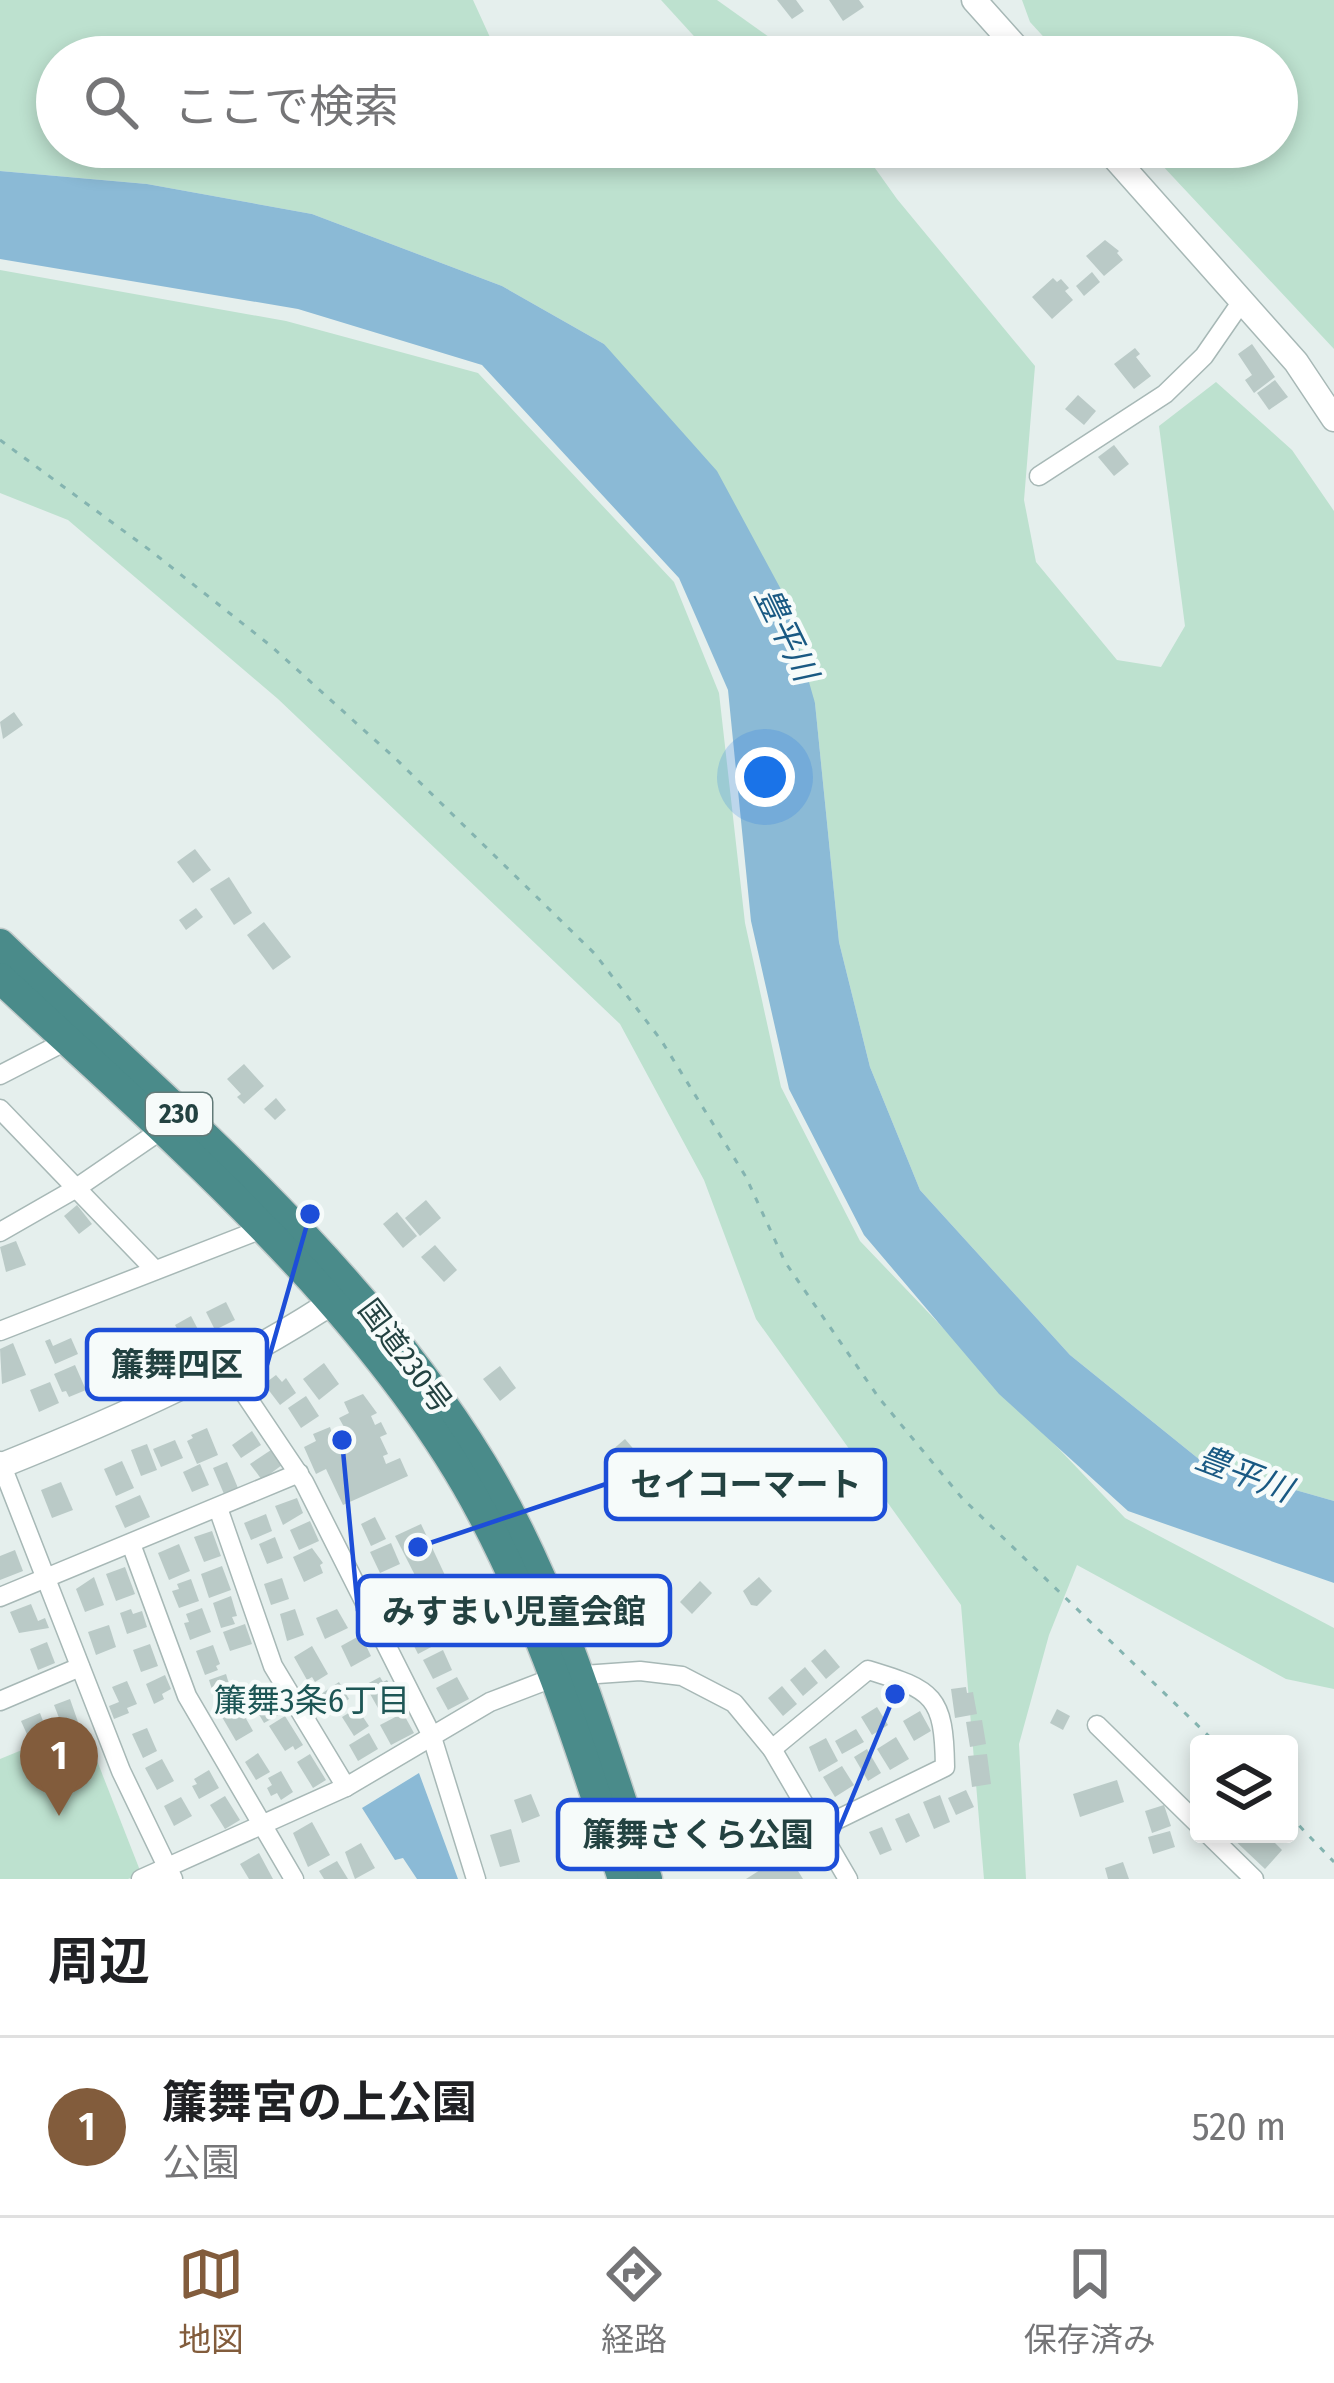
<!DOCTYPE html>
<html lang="ja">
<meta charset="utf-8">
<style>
:root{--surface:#fff;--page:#f2f2f2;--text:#202124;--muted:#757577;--line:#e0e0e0;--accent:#825c3c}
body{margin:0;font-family:"Fira Sans Condensed","Noto Sans JP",sans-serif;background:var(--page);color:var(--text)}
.controls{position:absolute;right:36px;bottom:36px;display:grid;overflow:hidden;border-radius:12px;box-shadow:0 6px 18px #0003}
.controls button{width:108px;height:108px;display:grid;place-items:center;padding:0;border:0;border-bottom:3px solid var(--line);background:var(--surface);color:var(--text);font:60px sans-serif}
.you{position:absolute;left:765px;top:777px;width:42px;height:42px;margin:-30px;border:9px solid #fff;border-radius:50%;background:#1a73e8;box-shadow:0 0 0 18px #1a73e833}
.badge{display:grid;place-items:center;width:78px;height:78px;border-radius:50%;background:var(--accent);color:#fff;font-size:39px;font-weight:700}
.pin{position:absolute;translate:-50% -99px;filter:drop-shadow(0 3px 6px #0008)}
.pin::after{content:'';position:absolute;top:63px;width:42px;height:36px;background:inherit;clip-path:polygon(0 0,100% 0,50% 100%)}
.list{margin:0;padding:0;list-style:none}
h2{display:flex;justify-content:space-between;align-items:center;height:156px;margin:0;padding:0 48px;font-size:51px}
h2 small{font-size:39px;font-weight:400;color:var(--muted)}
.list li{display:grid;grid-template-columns:78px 1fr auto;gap:36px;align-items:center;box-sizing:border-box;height:180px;padding:0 48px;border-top:3px solid var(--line)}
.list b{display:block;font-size:45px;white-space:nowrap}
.list p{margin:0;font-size:39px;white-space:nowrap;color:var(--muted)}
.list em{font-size:39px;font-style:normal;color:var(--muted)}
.icon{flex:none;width:66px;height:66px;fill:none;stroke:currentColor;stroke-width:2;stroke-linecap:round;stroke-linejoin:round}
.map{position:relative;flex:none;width:1334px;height:1879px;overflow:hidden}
.search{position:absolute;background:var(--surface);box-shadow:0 6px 18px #0003;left:36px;right:36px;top:36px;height:132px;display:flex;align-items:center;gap:30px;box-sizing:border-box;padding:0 42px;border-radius:66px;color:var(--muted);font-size:45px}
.sheet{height:336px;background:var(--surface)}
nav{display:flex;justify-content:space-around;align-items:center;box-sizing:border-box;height:168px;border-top:3px solid var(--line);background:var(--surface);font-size:33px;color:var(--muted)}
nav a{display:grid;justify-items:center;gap:6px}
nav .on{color:var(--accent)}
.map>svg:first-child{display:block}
.green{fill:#bde1cf}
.water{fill:#8bbad6}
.building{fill:#bacac7}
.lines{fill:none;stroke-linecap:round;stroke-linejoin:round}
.minor-casing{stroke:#a7b8b6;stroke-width:21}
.tertiary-casing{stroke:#a7b8b6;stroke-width:27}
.trunk-casing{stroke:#c1caca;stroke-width:33}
.path{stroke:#84b4b0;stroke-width:3;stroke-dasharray:6 9;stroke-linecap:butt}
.minor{stroke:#fff;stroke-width:18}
.tertiary{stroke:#fff;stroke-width:24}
.trunk{stroke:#4a8b8a;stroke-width:30}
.labels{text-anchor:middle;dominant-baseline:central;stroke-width:9;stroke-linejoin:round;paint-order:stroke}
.shield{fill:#f6fbfa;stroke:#627a78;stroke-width:3}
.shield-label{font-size:27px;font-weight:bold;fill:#234241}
.street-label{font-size:30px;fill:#234241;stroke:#f6fbfa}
.water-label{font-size:33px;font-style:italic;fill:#195983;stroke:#f6fbfa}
.neighbourhood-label{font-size:33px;fill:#1d5655;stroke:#f6fbfa}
.leader{fill:none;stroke:#1d4ed8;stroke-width:4.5}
.callout-dot{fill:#1d4ed8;stroke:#f6fbfa;stroke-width:4.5}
.callout{fill:#f6fbfa;stroke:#1d4ed8;stroke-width:4.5}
.callout-label{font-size:33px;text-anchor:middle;font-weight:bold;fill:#234241}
</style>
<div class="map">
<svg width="1334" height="1879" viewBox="0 0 1334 1879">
<rect width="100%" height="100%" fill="#e5efed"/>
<g class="green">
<path d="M0,0H473L499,57H57V147H698L732,158L742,147H860L897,199L1035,366L1024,500L1036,562L1117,660L1161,667L1185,626L1159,426L1216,382L1292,450L1334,511V1501L1205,1464L1070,1355L920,1190L870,1067L839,942L815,703L604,344L502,286L312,214L147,184L0,171Z"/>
<path d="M661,0H717L797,57H713Z"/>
<path d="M1022,0H1334V349L1145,147H1277V57H1062L1030,22Z"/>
<path d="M0,270L286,321L478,373L674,582L719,693L745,923L781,1087L860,1241L1125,1518L1334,1628V1689L1286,1679L1077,1565L1049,1635L1019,1744L1026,1879H984L961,1605L756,1319L704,1180L620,1024L278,699L68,520L0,493Z"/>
<path d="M83,1725L141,1873L128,1879H0V1759Z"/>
</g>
<g class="water">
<path d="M0,171L147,184L312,214L502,286L604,344L717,471L784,595L815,703L839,942L870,1067L920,1190L1070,1355L1205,1464L1334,1501V1583L1128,1511L999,1394L864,1235L789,1089L751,921L728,690L679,578L482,365L298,309L0,259Z"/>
<path d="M419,1773L458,1879H417L403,1858L395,1860L362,1808Z"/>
</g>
<g class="building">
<path d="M777,0H796L804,11L792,19Z"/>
<path d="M829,0H859L864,7L843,21Z"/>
<path d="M1105,240L1119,251L1117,253L1123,260L1104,276L1086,256Z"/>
<path d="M1092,272L1100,282L1084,296L1076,286Z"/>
<path d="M1053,278L1057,282L1061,279L1069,288L1065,291L1073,300L1052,319L1032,297Z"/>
<path d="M1252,344L1275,377L1254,393L1245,380L1252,375L1238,354Z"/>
<path d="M1135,348L1140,354L1136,357L1151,376L1134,389L1114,364Z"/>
<path d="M1275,380L1288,397L1269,410L1257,393Z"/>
<path d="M1078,395L1096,411L1084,425L1065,409Z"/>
<path d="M1114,445L1129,464L1114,476L1098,457Z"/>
<path d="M14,712L23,725L3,739L0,722Z"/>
<path d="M195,849L211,870L193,883L177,862Z"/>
<path d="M229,877L252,913L234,925L210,889Z"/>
<path d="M196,908L203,917L186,930L179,920Z"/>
<path d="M264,922L291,957L273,970L247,935Z"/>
<path d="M244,1064L264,1086L244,1104L237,1097L241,1094L227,1079Z"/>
<path d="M276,1098L286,1110L275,1120L264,1109Z"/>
<path d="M426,1200L441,1218L420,1236L405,1218Z"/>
<path d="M77,1205L92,1224L79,1234L64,1216Z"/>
<path d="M397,1212L417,1236L403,1248L383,1224Z"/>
<path d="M16,1241L26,1265L6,1272L0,1247Z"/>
<path d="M435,1245L457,1270L444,1282L421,1257Z"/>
<path d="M226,1302L235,1320L215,1330L206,1312Z"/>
<path d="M191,1316L203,1339L187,1347L175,1325Z"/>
<path d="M71,1338L78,1354L55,1364L45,1341L50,1339L53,1346Z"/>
<path d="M13,1343L26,1375L2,1384L0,1349Z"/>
<path d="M324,1363L339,1384L319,1400L303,1379Z"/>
<path d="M75,1365L86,1390L69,1397L66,1391L62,1392L54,1374Z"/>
<path d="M500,1366L516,1388L500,1401L483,1379Z"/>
<path d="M276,1375L282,1382L286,1378L296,1393L280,1405L264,1384Z"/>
<path d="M50,1382L59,1403L39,1412L30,1390Z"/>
<path d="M363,1394L377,1413L371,1416L375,1425L381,1422L387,1434L380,1437L388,1454L383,1456L386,1464L400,1458L408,1476L343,1505L326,1469L316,1474L304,1447L316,1441L313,1434L330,1427L332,1433L344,1427L339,1418L349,1413L344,1402Z"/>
<path d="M306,1396L319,1416L301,1428L288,1408Z"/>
<path d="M207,1428L218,1455L197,1464L187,1441L193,1438L191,1435Z"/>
<path d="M252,1431L261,1445L241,1458L232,1445Z"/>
<path d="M625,1439L649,1467L635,1479L611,1451Z"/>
<path d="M175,1440L183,1458L161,1467L153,1449Z"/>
<path d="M147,1444L157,1470L141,1476L131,1450Z"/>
<path d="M271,1450L282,1465L262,1480L250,1464Z"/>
<path d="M122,1461L134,1488L116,1496L104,1469Z"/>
<path d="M227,1462L238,1488L224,1494L213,1468Z"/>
<path d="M200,1464L209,1485L192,1492L183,1472Z"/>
<path d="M61,1482L73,1510L52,1518L41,1490Z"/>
<path d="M140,1495L150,1517L125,1528L115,1506Z"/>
<path d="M297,1498L303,1513L283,1525L275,1506Z"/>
<path d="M266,1514L272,1531L251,1540L244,1523Z"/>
<path d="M375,1517L386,1539L371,1546L361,1524Z"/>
<path d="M310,1521L319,1541L299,1550L290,1530Z"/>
<path d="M421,1524L450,1586L426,1597L395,1536Z"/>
<path d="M212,1531L221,1556L204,1562L194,1537Z"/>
<path d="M275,1537L283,1558L267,1564L259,1544Z"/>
<path d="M391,1543L400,1564L380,1573L370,1552Z"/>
<path d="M179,1544L190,1571L169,1580L158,1553Z"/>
<path d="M312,1548L323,1563L320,1565L323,1573L304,1582L293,1557Z"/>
<path d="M15,1550L23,1571L0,1580V1556Z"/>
<path d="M222,1566L231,1590L209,1598L201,1574Z"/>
<path d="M125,1567L135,1594L116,1601L106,1574Z"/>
<path d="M403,1575L409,1589L406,1591L408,1596L397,1601L388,1582Z"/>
<path d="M94,1577L104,1605L85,1612L76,1589Z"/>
<path d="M759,1577L772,1591L757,1606L751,1605L743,1591Z"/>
<path d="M282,1578L289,1599L271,1605L264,1584Z"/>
<path d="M191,1579L199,1601L179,1608L172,1591L179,1589L177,1584Z"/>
<path d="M700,1581L712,1593L692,1614L680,1602Z"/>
<path d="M231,1596L237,1616L232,1617L235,1624L221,1628L213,1603Z"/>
<path d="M31,1604L38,1621L45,1618L49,1628L19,1633L10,1612Z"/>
<path d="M202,1608L211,1632L190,1640L184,1623L189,1622L186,1614Z"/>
<path d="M131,1609L133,1614L142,1611L147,1627L127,1634L120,1613Z"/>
<path d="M295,1609L304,1635L287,1641L280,1614Z"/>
<path d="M337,1609L348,1628L325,1639L316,1618Z"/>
<path d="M426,1623L437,1644L418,1654L407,1632Z"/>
<path d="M245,1624L252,1644L230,1651L223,1632Z"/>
<path d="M109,1625L116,1647L96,1655L88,1632Z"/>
<path d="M361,1635L371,1656L351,1667L341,1646Z"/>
<path d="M47,1642L55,1663L38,1670L30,1649Z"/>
<path d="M150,1644L158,1666L141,1672L133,1650Z"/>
<path d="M213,1645L220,1664L216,1666L218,1670L205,1675L196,1651Z"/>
<path d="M312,1646L328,1674L315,1682L312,1677L307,1680L294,1657Z"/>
<path d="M825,1649L840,1667L826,1679L811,1661Z"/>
<path d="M443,1650L452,1670L433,1679L423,1660Z"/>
<path d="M805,1667L818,1683L803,1696L790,1680Z"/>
<path d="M226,1674L233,1697L216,1702L209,1680Z"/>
<path d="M165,1675L171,1689L162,1694L164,1699L154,1704L146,1684Z"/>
<path d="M380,1677L383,1682L387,1680L394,1692L390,1695L393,1700L378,1708L365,1685Z"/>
<path d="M457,1677L469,1699L448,1710L436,1688Z"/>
<path d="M127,1681L137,1704L127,1708L129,1713L114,1719L109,1706L119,1702L112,1687Z"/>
<path d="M339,1682L349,1699L331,1710L321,1694Z"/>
<path d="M782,1686L797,1704L783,1716L768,1698Z"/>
<path d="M966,1687L967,1693L973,1692L977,1714L955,1718L951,1689Z"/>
<path d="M274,1694L284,1712L264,1723L254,1706Z"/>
<path d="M70,1699L78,1722L63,1728L54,1705Z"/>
<path d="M239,1706L253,1731L236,1741L222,1717Z"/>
<path d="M877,1707L888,1725L872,1735L861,1717Z"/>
<path d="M357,1708L369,1726L354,1736L342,1717Z"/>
<path d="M1057,1709L1070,1716L1063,1730L1050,1723Z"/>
<path d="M920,1711L931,1731L914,1741L903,1721Z"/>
<path d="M40,1713L48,1734L30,1741L21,1721Z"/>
<path d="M403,1713L414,1733L391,1745L380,1725Z"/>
<path d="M285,1716L303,1745L295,1750L293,1746L285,1751L269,1726Z"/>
<path d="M982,1720L986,1744L970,1747L966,1722Z"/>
<path d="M147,1728L157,1751L143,1758L132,1734Z"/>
<path d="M856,1729L864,1742L842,1754L835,1741Z"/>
<path d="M369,1733L378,1749L358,1761L349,1745Z"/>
<path d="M896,1737L909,1759L890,1770L877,1749Z"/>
<path d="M826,1738L838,1761L819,1772L809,1747Z"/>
<path d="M867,1749L881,1773L868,1781L854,1757Z"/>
<path d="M258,1753L270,1772L256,1780L245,1762Z"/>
<path d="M310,1754L326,1780L313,1788L297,1762Z"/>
<path d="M987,1754L991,1784L972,1787L968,1756Z"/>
<path d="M162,1759L174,1781L157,1790L145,1768Z"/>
<path d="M842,1766L854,1785L835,1797L823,1777Z"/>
<path d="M209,1770L219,1788L199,1799L192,1786L197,1784L194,1779Z"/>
<path d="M281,1771L293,1792L281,1800L277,1793L271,1796L267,1788L272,1785L268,1778Z"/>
<path d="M1117,1780L1124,1802L1080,1817L1073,1794Z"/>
<path d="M966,1790L974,1807L956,1815L948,1798Z"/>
<path d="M531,1794L540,1816L522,1823L514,1800Z"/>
<path d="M940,1795L950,1822L934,1829L923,1802Z"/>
<path d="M225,1796L240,1820L225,1829L210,1805Z"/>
<path d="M181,1797L192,1816L174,1826L164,1806Z"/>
<path d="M1164,1805L1171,1826L1152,1833L1145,1811Z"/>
<path d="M909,1813L920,1836L906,1843L895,1819Z"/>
<path d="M312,1822L330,1855L308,1867L293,1833Z"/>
<path d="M882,1827L892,1850L880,1855L869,1832Z"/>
<path d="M511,1829L520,1862L500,1867L490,1835Z"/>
<path d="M1170,1831L1175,1847L1153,1854L1148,1837Z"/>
<path d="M1228,1834H1266L1282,1850L1265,1869Z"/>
<path d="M361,1843L375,1868L355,1879L345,1852Z"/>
<path d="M259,1853L273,1879H249L240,1864Z"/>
<path d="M787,1853L803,1879H746Z"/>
<path d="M337,1861L348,1879H324L319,1871Z"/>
<path d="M1123,1862L1129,1879H1108L1105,1868Z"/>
</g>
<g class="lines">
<g class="minor-casing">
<g id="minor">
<path d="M1039,476L1165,394L1204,356L1242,301"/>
<path d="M0,1075L74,1037"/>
<path d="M0,1109L155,1270"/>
<path d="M0,1232L75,1189L167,1126"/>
<path d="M0,1331L272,1225"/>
<path d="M226,1366L304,1482L431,1734L476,1879"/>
<path d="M0,1461L121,1771L173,1879"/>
<path d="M218,1508L273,1666L346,1787"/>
<path d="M131,1544L187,1696L294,1879"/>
<path d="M0,1597L299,1473"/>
<path d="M0,1701L80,1667"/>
<path d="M1097,1725L1199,1825"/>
<path d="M772,1749L868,1670C934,1690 944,1696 945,1767L818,1829"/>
<path d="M1208,1834L1254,1879"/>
<path d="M141,1879L346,1787L490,1702L555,1677L640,1671L682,1676L734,1703L772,1749L848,1879"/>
</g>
</g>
<g class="tertiary-casing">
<g id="tertiary">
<path d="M974,0L1025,57"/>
<path d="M1105,147L1296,362L1334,419"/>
<path d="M0,1466C120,1418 238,1366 346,1293"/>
</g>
</g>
<g class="trunk-casing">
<g id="trunk">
<path d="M0,944C170,1107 358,1261 482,1464C559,1591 600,1739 647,1879"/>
<path d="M0,978C167,1134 377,1312 483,1515C544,1630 583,1756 623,1879"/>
</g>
</g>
<g class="path">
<path d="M0,440L151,551L271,646L397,760L595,954L661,1040L746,1177L785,1262L879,1398L962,1498L1217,1744"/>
<path d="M1289,1815L1334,1862"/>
</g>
<use href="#minor" class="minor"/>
<use href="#tertiary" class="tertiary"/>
<use href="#trunk" class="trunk"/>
</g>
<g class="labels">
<rect class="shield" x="146" y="1093" width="66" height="42" rx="9"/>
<g class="shield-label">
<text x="179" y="1114">230</text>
</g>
<g class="street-label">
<text transform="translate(405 1356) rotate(53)">国道230号</text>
</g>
<g class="water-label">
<text transform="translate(786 634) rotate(64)">豊平川</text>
<text transform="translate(1244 1474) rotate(21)">豊平川</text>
</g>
<g class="neighbourhood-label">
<text x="312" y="1701">簾舞3条6丁目</text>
</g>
</g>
<path class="leader" d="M310 1214L267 1365M418 1547L606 1484M342 1440L358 1611M895 1694L837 1834"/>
<g class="callout-dot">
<circle cx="310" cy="1214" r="12"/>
<circle cx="418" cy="1547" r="12"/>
<circle cx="342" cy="1440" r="12"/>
<circle cx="895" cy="1694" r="12"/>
</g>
<g class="callout">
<rect x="87" y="1330" width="180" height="69" rx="12"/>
<rect x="606" y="1450" width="279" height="69" rx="12"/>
<rect x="358" y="1576" width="312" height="69" rx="12"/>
<rect x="558" y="1800" width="279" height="69" rx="12"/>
</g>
<g class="callout-label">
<text x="177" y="1376">簾舞四区</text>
<text x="746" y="1496">セイコーマート</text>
<text x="514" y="1623">みすまい児童会館</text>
<text x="698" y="1846">簾舞さくら公園</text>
</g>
</svg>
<div class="controls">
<button><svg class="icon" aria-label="layers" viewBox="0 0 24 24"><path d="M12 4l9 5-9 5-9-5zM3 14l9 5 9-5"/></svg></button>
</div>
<div class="you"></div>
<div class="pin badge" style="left:59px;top:1816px">1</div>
<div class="search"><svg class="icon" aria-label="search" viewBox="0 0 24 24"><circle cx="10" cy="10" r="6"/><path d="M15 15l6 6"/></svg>ここで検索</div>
</div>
<section class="sheet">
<h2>周辺<small></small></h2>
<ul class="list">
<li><span class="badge">1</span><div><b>簾舞宮の上公園</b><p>公園</p></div><em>520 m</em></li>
</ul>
</section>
<nav>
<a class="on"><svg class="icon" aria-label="map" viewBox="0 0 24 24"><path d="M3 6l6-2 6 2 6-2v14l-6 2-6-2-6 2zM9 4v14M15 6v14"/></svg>地図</a>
<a><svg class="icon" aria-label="directions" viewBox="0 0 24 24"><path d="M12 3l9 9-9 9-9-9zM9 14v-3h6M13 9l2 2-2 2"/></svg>経路</a>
<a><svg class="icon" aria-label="saved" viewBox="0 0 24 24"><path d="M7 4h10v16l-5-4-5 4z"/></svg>保存済み</a>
</nav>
